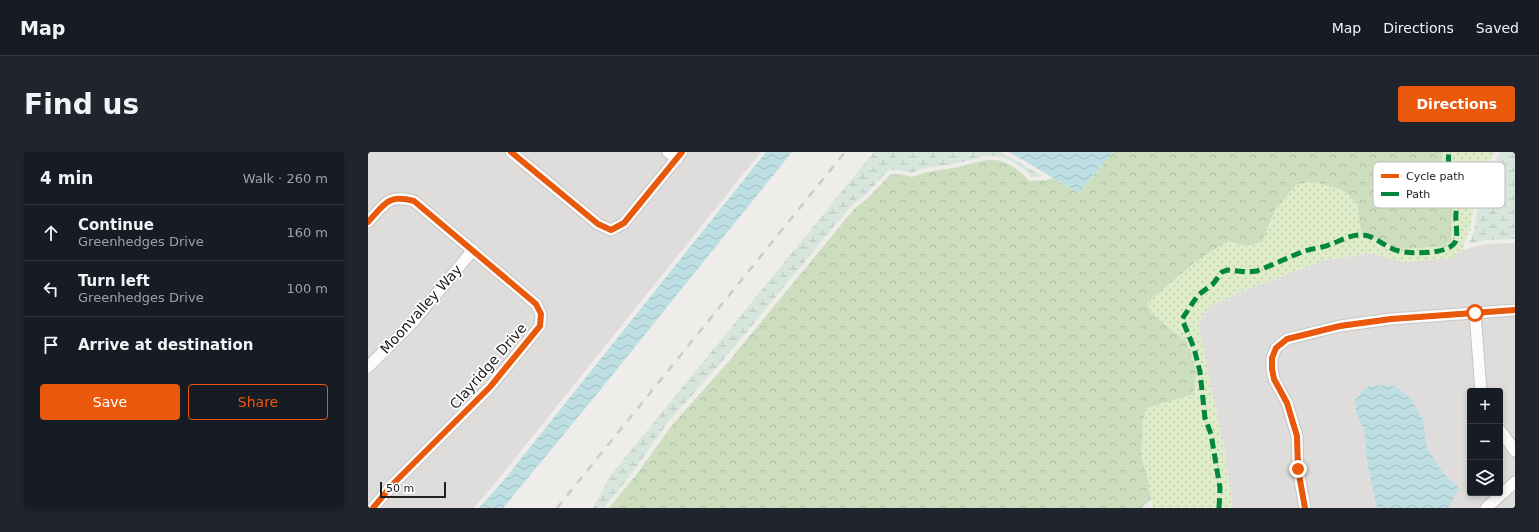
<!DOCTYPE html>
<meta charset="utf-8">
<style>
:root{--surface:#171b24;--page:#20242c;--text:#f1f3f6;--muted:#9ea1a6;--line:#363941;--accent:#ea580c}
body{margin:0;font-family:"DejaVu Sans",sans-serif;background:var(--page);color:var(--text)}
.controls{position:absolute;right:12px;bottom:12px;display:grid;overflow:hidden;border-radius:4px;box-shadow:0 2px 6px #0003}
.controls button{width:36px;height:36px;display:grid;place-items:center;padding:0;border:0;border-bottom:1px solid var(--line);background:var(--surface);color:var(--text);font:20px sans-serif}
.scale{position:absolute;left:12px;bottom:10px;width:66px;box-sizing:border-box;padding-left:4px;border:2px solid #212121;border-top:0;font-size:11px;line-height:14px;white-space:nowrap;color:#212121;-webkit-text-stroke:3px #fff;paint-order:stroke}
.stop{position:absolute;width:12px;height:12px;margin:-9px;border:3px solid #ea580c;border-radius:50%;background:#fff}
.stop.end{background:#ea580c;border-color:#fff;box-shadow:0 1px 4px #0008}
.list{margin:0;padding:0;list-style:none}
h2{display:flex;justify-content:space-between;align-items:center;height:52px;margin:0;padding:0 16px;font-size:17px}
h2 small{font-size:13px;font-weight:400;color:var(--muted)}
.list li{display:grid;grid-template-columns:26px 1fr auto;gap:12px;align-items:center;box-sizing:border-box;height:56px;padding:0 16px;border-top:1px solid var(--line)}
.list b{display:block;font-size:15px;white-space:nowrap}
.list p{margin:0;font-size:13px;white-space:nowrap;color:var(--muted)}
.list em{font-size:13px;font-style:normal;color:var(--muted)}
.actions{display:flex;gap:8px;padding:12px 16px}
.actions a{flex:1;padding:9px 0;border:1px solid var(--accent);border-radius:4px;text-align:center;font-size:14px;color:var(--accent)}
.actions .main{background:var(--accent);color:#fff}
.icon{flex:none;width:22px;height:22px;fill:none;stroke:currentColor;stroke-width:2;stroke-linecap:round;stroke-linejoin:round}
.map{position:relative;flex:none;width:1147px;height:356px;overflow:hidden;border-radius:4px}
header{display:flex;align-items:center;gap:24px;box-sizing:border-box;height:56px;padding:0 20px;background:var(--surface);border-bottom:1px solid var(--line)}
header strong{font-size:19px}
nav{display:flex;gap:22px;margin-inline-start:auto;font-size:14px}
.intro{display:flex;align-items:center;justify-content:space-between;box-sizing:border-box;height:96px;padding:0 24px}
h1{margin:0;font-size:28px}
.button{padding:10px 18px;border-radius:4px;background:var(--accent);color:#fff;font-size:14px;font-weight:700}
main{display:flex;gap:24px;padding:0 24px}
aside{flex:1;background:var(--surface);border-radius:4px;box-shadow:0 2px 6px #0003}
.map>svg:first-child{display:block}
.residential{fill:#dedddb;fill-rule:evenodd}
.grass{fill:url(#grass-dots)}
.forest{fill:url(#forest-crowns)}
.wetland{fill:url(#wetland-marsh)}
.water{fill:url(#water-waves)}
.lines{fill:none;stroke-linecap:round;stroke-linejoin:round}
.minor-casing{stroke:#c6c5c4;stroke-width:13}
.minor{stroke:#fdfcfc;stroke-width:11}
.rail{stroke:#cbcbcb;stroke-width:2.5;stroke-dasharray:8 8;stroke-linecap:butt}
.quiet{stroke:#00873e;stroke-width:5;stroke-dasharray:10 5;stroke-linecap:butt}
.cycleway-casing{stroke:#fff;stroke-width:8}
.cycleway{stroke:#e8590c;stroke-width:6}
.route{stroke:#ea580c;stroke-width:5}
.labels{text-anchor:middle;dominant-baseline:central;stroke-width:3.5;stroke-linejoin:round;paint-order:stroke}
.street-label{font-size:14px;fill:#212121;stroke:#fff}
.key{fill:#fff;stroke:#bcbcbc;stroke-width:1}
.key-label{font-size:11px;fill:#212121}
</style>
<header>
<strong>Map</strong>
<nav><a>Map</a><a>Directions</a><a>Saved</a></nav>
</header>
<div class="intro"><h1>Find us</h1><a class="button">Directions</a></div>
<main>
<aside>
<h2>4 min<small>Walk · 260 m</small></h2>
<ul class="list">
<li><svg class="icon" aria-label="ahead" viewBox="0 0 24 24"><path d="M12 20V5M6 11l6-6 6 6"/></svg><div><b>Continue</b><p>Greenhedges Drive</p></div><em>160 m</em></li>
<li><svg class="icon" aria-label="left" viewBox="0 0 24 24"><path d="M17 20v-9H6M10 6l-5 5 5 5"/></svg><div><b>Turn left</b><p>Greenhedges Drive</p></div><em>100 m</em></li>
<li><svg class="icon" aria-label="arrive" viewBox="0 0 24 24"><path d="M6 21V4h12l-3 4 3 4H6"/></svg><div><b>Arrive at destination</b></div></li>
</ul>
<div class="actions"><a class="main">Save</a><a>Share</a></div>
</aside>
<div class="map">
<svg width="1147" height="356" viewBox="0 0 1147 356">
<defs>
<pattern id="grass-dots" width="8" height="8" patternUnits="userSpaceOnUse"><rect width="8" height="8" fill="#dfecc9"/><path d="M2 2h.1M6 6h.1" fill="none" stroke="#bfcaac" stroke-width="1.8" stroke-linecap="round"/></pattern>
<pattern id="forest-crowns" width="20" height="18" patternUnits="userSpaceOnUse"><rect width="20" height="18" fill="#cddebf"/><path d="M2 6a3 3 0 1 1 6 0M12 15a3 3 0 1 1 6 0" fill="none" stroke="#b0bea4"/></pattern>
<pattern id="wetland-marsh" width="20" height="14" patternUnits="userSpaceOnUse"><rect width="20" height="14" fill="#d7e6dc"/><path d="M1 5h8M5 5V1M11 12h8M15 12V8" fill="none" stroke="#b8c5bc"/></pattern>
<pattern id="water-waves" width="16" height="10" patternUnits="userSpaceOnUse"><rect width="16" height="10" fill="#bddee2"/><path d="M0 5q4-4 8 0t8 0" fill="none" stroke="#a2bec2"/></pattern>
</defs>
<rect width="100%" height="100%" fill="#efedea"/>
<g class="residential">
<path d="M0,0H136L227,76L259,75L321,0H393L132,325L106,356H11L178,164L47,45L33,41L17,44L0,63Z"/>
<path d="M150,0H293L302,7L253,67L243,73L232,68Z"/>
<path d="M33,51L44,54L98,99L41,167L0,208V78L22,53Z"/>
<path d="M1147,91V356H865L855,291L830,171L841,155L875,139L957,108L1004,101L1033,110L1084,106L1094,98L1118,92ZM1102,239H1132V341H1102Z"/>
<path d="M106,105L164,154L168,163L167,171L118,231L22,328L0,354V223L49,174Z"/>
</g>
<path class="grass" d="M1075,0H1127L1109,34L1102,77L1094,98L1084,106L1033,110L1004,101L957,108L875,139L841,155L830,171L855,291L865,356H785L780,329L773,304L775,269L778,256L819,190L783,161L779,151L828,109L860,89L878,94L899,79L908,56L928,33L940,30L960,33L978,40L989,52L993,79L1003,82L1085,36L1073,11Z"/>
<path class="forest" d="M745,0H1075L1073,11L1085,36L1083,88L1076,94L1032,97L993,79L989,52L978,40L960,33L940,30L928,33L908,56L894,90L878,94L860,89L828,109L779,151L783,161L819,190L828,219L826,242L778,256L775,269L773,304L780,329L783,348L773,356H241L268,323L305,272L361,209L486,57L498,48L523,22H532L544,25C560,18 578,18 595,14C604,12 616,7 625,8C639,8 653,19 661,29L679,28L685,26L711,41Z"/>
<g class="wetland">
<path d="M506,0H633L674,24L663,25C654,14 640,5 626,4C617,3 604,8 595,10C578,14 559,14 543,21L532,18H521L495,45L482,55L357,206L301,269L265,320L236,356H225L242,324Z"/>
<path d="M1132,0H1147V87L1117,88L1101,92L1106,78L1113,36Z"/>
</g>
<g class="water">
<path d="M398,0H424L229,242L135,356H111L136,328Z"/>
<path d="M641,0H745L711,41Z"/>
<path d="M1024,233L1042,245L1055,268L1059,297L1077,323L1091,336L1080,356H1009L999,309L997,281L988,260L987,248L1000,234Z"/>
</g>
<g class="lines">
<g class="minor-casing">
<g id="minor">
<path d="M143,0L230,72L243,78L256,71L314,0"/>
<path d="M300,0L309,7"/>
<path d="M0,70C17,52 19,42 46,49L168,152L173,162L172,174L122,235L25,332L5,356"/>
<path d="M1107,161L1113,239"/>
<path d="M0,215L45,170L105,98"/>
<path d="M1132,278L1147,299"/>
<path d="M937,356L930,317L929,284L919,251L906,227L904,217V206L908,196L919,187L972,174L1023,167L1147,158"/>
<path d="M1118,356L1147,330"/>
</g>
</g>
<use href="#minor" class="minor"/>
<path class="rail" d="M189,356L477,0"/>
<path class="quiet" d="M851,356L852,336L843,282L837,266L832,220L826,196L814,167L830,143L845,132L854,120L859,118L880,120L889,119C905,113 920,105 937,99C945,96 955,96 963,92C972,89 982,83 992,83C1006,82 1017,96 1031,99C1043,102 1084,103 1088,88C1090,80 1087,69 1088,61C1089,53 1093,41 1092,33C1089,18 1078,22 1081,0"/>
<g class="cycleway-casing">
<g id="cycleway">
<path d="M143,0L230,72L243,78L256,71L314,0"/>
<path d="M0,70C17,52 19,42 46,49L168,152L173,162L172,174L122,235L25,332L5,356"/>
<path d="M937,356L930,317L929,284L919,251L906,227L904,217V206L908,196L919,187L972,174L1023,167L1147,158"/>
</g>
</g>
<use href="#cycleway" class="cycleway"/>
</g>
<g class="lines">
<path class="route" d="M930,317L929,284L919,251L906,227L904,217V206L908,196L919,187L972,174L1023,167L1107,161"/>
</g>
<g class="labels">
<g class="street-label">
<text transform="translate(53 157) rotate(-48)">Moonvalley Way</text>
<text transform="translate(120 214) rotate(-49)">Clayridge Drive</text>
</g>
</g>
<rect x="1005" y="10" width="132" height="46" rx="6" class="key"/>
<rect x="1013" y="22" width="18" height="4" fill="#e8590c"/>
<rect x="1013" y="40" width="18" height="4" fill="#00873e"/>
<g class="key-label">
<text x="1038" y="28">Cycle path</text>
<text x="1038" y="46">Path</text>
</g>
</svg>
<div class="controls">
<button>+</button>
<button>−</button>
<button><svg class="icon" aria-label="layers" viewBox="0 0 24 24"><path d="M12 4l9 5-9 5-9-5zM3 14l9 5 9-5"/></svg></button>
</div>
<div class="scale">50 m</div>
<div class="stop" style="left:1107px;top:161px"></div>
<div class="stop end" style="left:930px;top:317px"></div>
</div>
</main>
